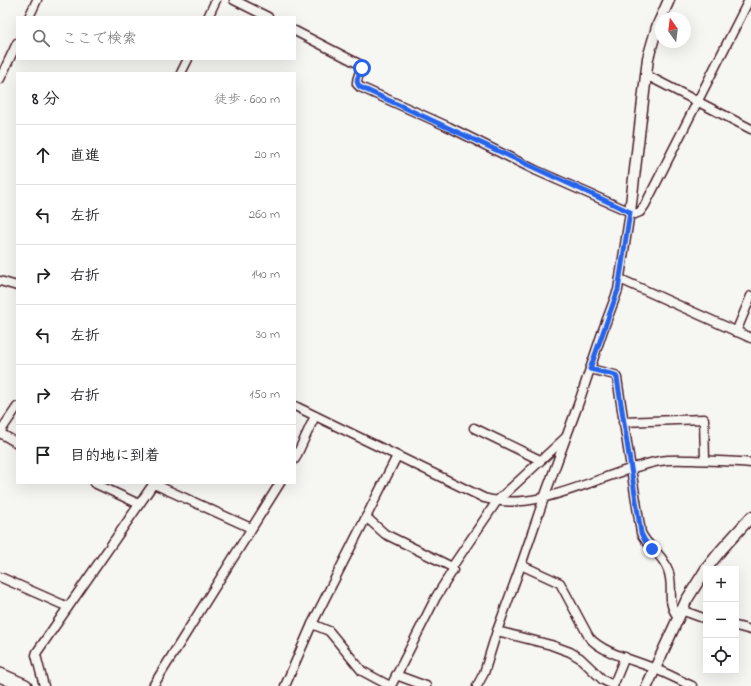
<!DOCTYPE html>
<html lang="ja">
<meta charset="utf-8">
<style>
:root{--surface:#fff;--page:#f6f6f6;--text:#202124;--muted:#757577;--line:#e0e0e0}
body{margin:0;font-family:"Indie Flower","Klee One",sans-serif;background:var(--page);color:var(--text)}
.controls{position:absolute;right:12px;bottom:12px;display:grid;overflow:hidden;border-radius:0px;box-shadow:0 4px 16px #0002}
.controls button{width:36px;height:36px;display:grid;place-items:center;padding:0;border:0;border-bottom:1px solid var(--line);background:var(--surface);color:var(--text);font:20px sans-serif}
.compass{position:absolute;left:655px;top:12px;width:36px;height:36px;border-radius:50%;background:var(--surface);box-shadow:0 4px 16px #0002;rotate:346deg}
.stop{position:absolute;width:12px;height:12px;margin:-9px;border:3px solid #2563eb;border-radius:50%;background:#fff}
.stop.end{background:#2563eb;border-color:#fff;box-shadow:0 1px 4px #0008}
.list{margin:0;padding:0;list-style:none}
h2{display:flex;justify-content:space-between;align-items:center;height:52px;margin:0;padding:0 16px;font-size:17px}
h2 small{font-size:13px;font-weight:400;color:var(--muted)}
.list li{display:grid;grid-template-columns:26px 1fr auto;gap:12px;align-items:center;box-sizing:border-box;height:60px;padding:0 16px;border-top:1px solid var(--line)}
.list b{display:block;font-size:15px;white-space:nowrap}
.list em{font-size:13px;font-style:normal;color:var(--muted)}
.icon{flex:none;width:22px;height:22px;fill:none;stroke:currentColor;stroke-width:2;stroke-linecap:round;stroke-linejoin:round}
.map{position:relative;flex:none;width:751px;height:686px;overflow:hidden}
.search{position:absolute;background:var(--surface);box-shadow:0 4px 16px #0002;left:16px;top:16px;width:280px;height:44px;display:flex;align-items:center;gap:10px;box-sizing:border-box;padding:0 14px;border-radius:0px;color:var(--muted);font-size:15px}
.panel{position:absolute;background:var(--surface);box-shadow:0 4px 16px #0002;left:16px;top:72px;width:280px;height:412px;border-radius:0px}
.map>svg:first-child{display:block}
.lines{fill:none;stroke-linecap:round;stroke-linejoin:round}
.minor-casing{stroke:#4a1f2b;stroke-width:11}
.tertiary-casing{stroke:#4a1f2b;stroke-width:13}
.primary-casing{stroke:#4a1f2b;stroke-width:16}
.minor{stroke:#f6f6f2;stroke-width:8}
.tertiary{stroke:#f6f6f2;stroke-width:10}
.primary{stroke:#f6f6f2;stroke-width:13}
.route{stroke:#2563eb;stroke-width:5}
</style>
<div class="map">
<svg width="751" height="686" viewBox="0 0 751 686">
<rect width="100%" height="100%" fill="#f6f6f2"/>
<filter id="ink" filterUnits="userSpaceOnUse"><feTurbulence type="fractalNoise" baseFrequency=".025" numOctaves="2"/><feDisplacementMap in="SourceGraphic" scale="8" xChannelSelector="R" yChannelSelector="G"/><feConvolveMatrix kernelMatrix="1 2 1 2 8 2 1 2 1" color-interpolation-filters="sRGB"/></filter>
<g filter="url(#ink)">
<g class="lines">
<g class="minor-casing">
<g id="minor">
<path d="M234,0L268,17"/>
<path d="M29,17L37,0"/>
<path d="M208,17L216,0"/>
<path d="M295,31L361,65C362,71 356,77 357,84L360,87L449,127L535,170L635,214L640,212L645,205L749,0"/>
<path d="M181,73L188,59"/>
<path d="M646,75L751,129"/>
<path d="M0,79L17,43"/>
<path d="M620,279L751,338"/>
<path d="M0,281L17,286"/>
<path d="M736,332L751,296"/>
<path d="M590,369L615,375L617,378L641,533C649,549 662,553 668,570C675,588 665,601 678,617"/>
<path d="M295,406L484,498C541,514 604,471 660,461C671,459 683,460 693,460C713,461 732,461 751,463"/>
<path d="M623,422L704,419L705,460"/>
<path d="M474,428L540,460"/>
<path d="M0,432L17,407"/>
<path d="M0,433L17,443"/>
<path d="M295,459L315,416"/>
<path d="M94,483L139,504"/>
<path d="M154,484L251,528"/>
<path d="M366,517L385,534L452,567"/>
<path d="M521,565L560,583L589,637C602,653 634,660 653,668C666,673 679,680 692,686"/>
<path d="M0,577L68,607"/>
<path d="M681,610L706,619"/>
<path d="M312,624L329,631L362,671L390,686"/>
<path d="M736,626L751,630"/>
<path d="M497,631L551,645L570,652L580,658L603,680L613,685"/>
<path d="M396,675L426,686"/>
<path d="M44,686L36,655L37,652L154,483"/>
<path d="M153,686L280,483"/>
<path d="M285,686L312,624L397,456"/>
<path d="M391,686L436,597L453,570L452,567L497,501L565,438"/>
<path d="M477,686L484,673L497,631L521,565L544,498L579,402L603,330L618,290L630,212"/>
<path d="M613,686L625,657"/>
</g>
</g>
<g class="tertiary-casing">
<g id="tertiary">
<path d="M630,212L648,58L657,27L669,0"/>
<path d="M706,569L722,549L751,517"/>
<path d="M647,686L686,601L706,569"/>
</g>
</g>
<g class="primary-casing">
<path id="primary" d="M0,675L25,686"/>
</g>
<use href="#minor" class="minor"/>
<use href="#tertiary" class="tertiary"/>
<use href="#primary" class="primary"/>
</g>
</g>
<g class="lines" filter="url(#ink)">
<path class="route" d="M362,68C359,75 354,81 360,87L630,212L618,290L590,369L615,375L617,378L641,533L645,541L652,549"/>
</g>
</svg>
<div class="controls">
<button>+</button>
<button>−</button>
<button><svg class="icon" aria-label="locate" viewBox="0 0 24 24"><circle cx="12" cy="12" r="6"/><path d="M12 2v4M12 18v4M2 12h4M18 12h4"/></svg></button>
</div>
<svg class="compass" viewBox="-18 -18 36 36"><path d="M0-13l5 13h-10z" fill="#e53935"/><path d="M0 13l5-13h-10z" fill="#757577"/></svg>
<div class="stop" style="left:362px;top:68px"></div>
<div class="stop end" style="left:652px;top:549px"></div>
<div class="search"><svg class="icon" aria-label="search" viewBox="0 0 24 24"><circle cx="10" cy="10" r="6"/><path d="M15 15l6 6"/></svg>ここで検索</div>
<section class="panel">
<h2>8 分<small>徒歩 · 600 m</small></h2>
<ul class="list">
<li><svg class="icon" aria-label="ahead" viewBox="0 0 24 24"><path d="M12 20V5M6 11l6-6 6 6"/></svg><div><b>直進</b></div><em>20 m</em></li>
<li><svg class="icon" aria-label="left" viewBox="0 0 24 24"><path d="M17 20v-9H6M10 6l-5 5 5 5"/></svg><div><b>左折</b></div><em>260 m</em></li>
<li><svg class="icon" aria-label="right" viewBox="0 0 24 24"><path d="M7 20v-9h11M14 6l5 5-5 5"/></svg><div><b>右折</b></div><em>140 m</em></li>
<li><svg class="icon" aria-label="left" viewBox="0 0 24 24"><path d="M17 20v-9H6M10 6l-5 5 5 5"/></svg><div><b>左折</b></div><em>30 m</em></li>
<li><svg class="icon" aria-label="right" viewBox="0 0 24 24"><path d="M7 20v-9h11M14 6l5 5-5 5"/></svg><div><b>右折</b></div><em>150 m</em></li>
<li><svg class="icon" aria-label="arrive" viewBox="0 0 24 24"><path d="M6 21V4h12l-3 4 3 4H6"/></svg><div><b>目的地に到着</b></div></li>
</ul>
</section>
</div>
